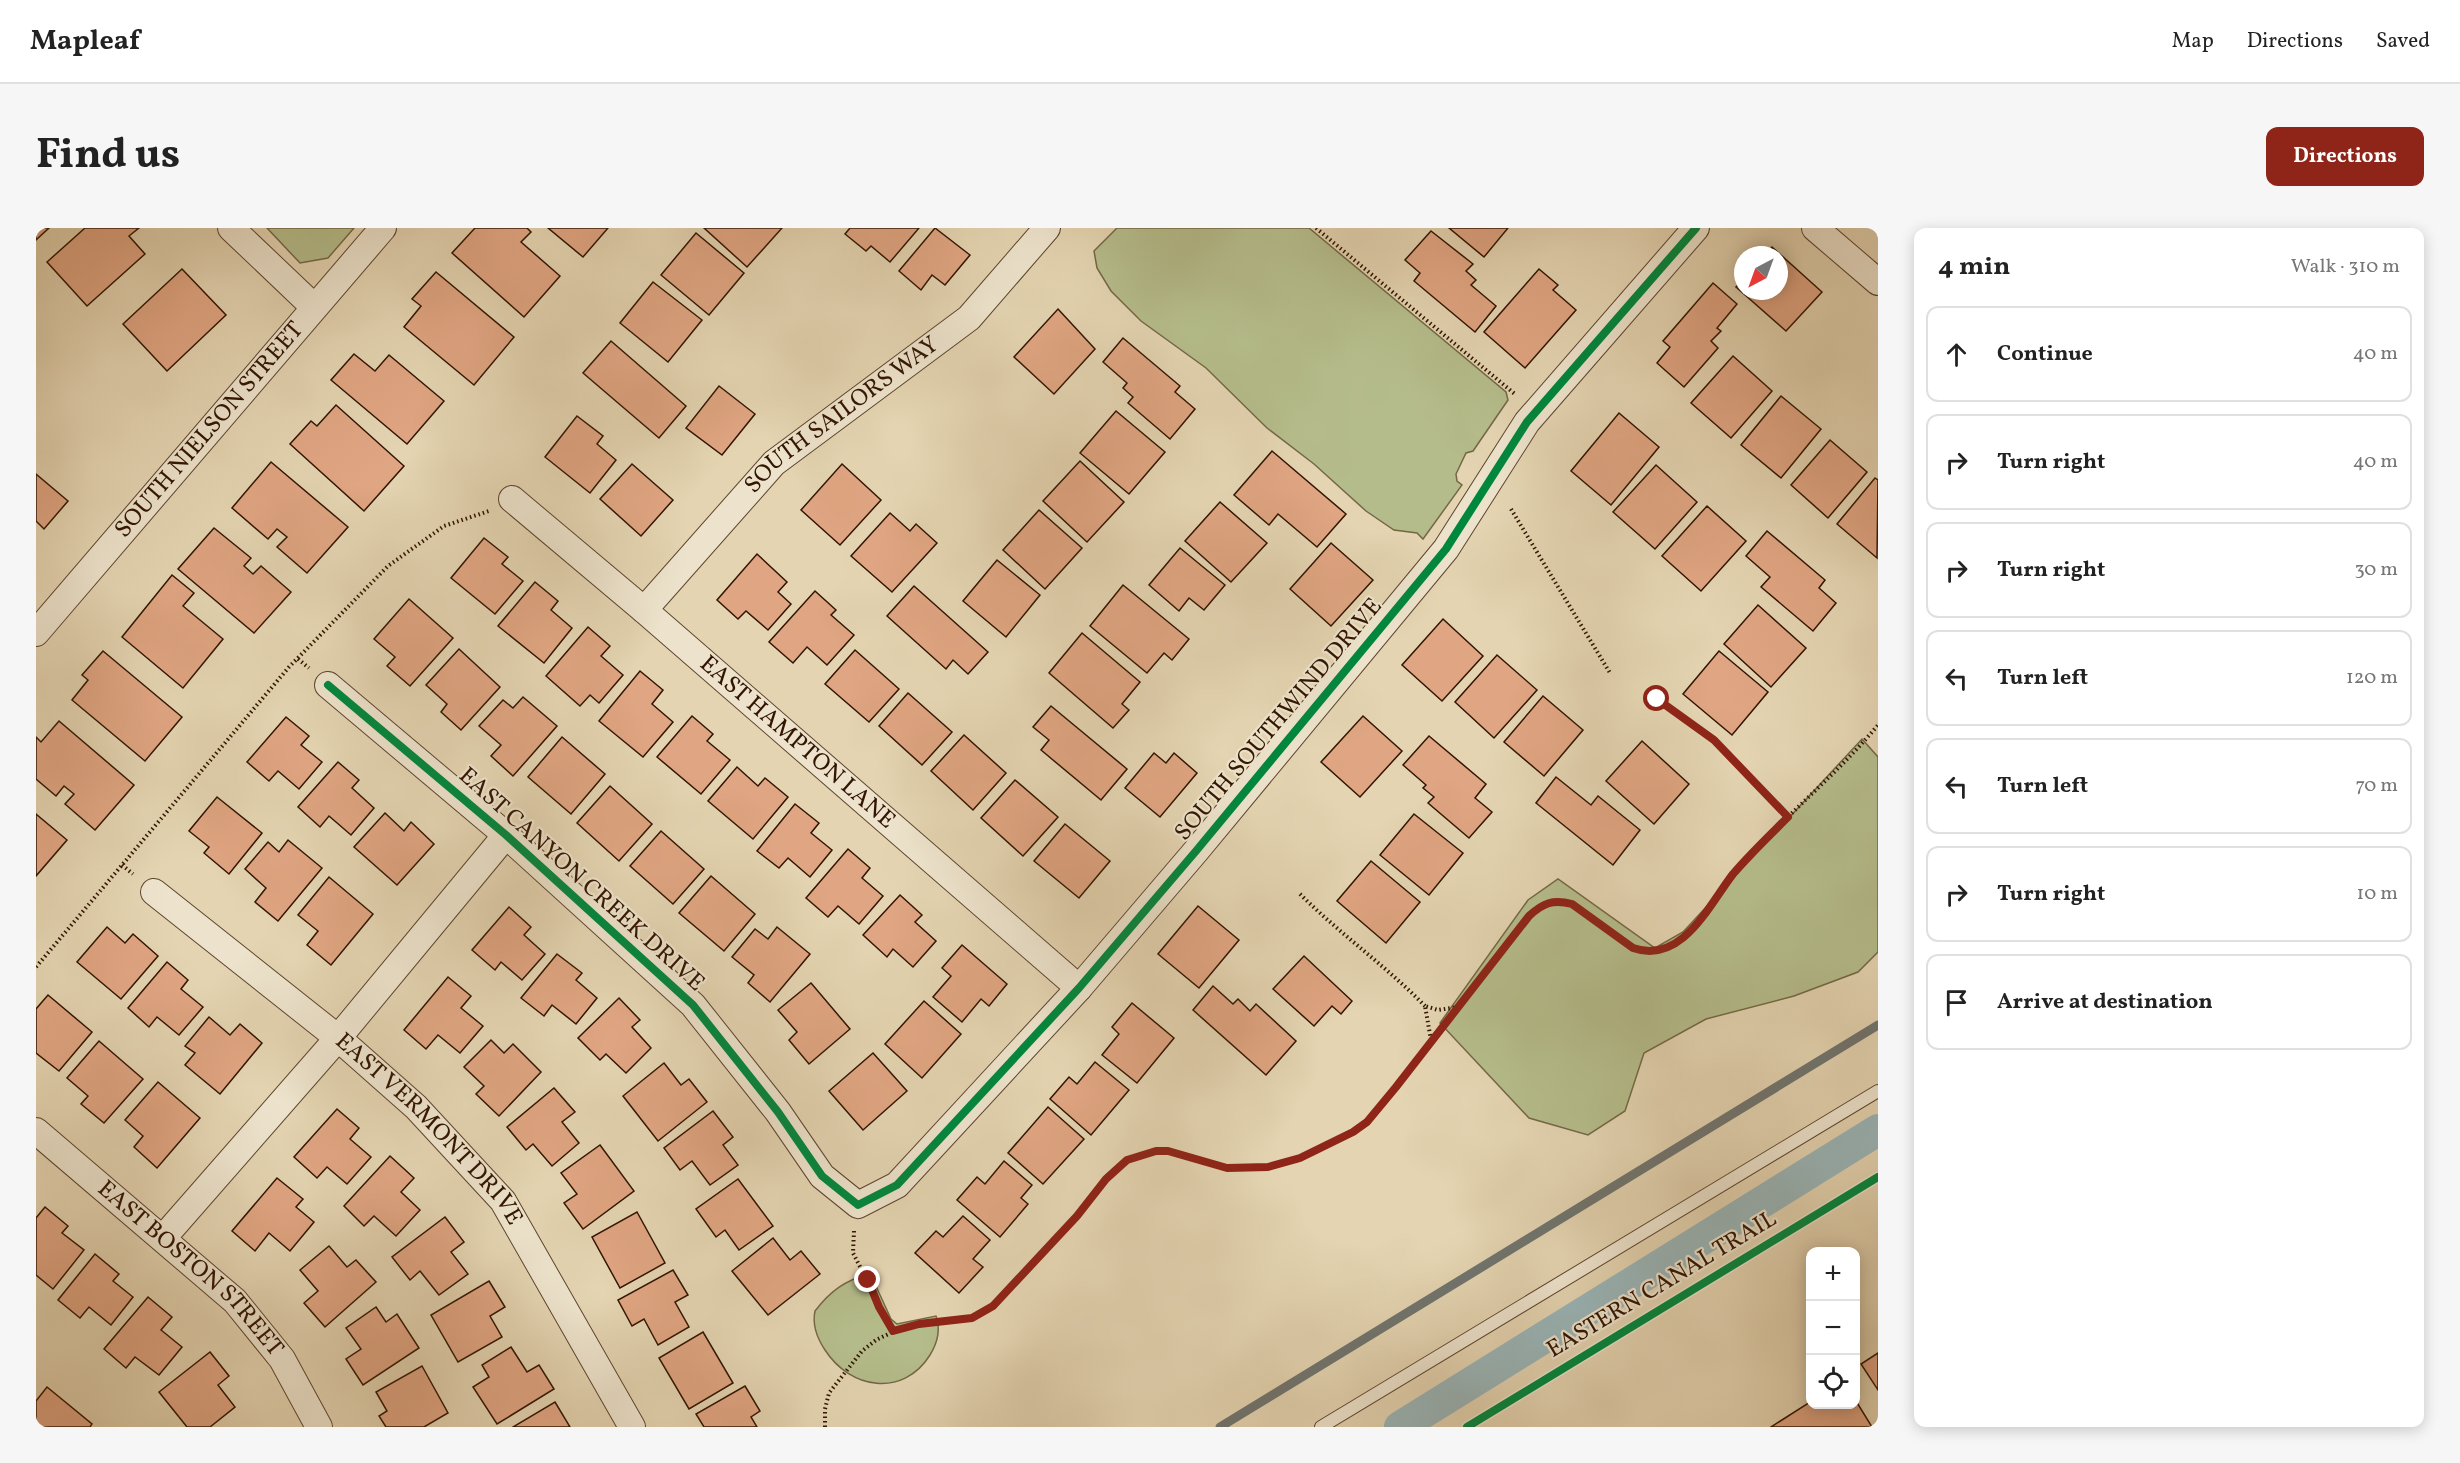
<!DOCTYPE html>
<meta charset="utf-8">
<style>
:root{--surface:#fff;--page:#f6f6f6;--text:#222;--muted:#767676;--line:#e0e0e0;--accent:#8f2418}
body{margin:0;font-family:Vollkorn,serif;background:var(--page);color:var(--text)}
.controls{position:absolute;right:18px;bottom:18px;display:grid;overflow:hidden;border-radius:12px;box-shadow:0 3px 15px #0003}
.controls button{width:54px;height:54px;display:grid;place-items:center;padding:0;border:0;border-bottom:2px solid var(--line);background:var(--surface);color:var(--text);font:30px sans-serif}
.compass{position:absolute;left:1698px;top:18px;width:54px;height:54px;border-radius:50%;background:var(--surface);box-shadow:0 3px 15px #0003;rotate:221deg}
.stop{position:absolute;width:18px;height:18px;margin:-14px;border:4px solid #8f2418;border-radius:50%;background:#fff}
.stop.end{background:#8f2418;border-color:#fff;box-shadow:0 2px 6px #0008}
.list{margin:0;padding:0;list-style:none}
h2{display:flex;justify-content:space-between;align-items:center;height:78px;margin:0;padding:0 24px;font-size:26px}
h2 small{font-size:20px;font-weight:400;color:var(--muted)}
.list li{display:grid;grid-template-columns:39px 1fr auto;gap:18px;align-items:center;box-sizing:border-box;height:96px;margin:0 12px 12px;padding:0 12px;border:2px solid var(--line);border-radius:12px}
.list b{display:block;font-size:22px;white-space:nowrap}
.list em{font-size:20px;font-style:normal;color:var(--muted)}
.icon{flex:none;width:33px;height:33px;fill:none;stroke:currentColor;stroke-width:2;stroke-linecap:round;stroke-linejoin:round}
.map{position:relative;flex:none;width:1842px;height:1199px;overflow:hidden;border-radius:12px}
header{display:flex;align-items:center;gap:36px;box-sizing:border-box;height:84px;padding:0 30px;background:var(--surface);border-bottom:2px solid var(--line)}
header strong{font-size:28px}
nav{display:flex;gap:33px;margin-inline-start:auto;font-size:21px}
.intro{display:flex;align-items:center;justify-content:space-between;box-sizing:border-box;height:144px;padding:0 36px}
h1{margin:0;font-size:42px}
.button{padding:15px 27px;border-radius:12px;background:var(--accent);color:#fff;font-size:21px;font-weight:700}
main{display:flex;gap:36px;padding:0 36px}
aside{flex:1;background:var(--surface);border-radius:12px;box-shadow:0 3px 15px #0003}
.map>svg:first-child{display:block}
.green{fill:#b5bc8b;stroke:#746846;stroke-width:1.5}
.lines{fill:none;stroke-linecap:round;stroke-linejoin:round}
.stream{stroke:#70756f;stroke-width:9}
.canal{stroke:#9ab5b7;stroke-width:32}
.building{fill:#e0a582;stroke:#321502;stroke-width:1.5}
.service-casing{stroke:#5e452e;stroke-width:14}
.minor-casing{stroke:#5e452e;stroke-width:28}
.path{stroke:#321502;stroke-width:4;stroke-dasharray:1.5 3;stroke-linecap:butt}
.service{stroke:#ede3cc;stroke-width:12}
.minor{stroke:#ede3cc;stroke-width:26}
.cycleway-casing{stroke:#ede3cc;stroke-width:11}
.cycleway{stroke:#00873e;stroke-width:8}
.route{stroke:#8f2418;stroke-width:8}
.labels{text-anchor:middle;dominant-baseline:central;stroke-width:4.5;stroke-linejoin:round;paint-order:stroke}
.street-label{font-size:24px;fill:#321502;stroke:#ede3cc}
</style>
<header>
<strong>Mapleaf</strong>
<nav><a>Map</a><a>Directions</a><a>Saved</a></nav>
</header>
<div class="intro"><h1>Find us</h1><a class="button">Directions</a></div>
<main>
<div class="map">
<svg width="1842" height="1199" viewBox="0 0 1842 1199">
<rect width="100%" height="100%" fill="#e4d4b1"/>
<filter id="stains"><feTurbulence type="fractalNoise" baseFrequency=".00333" numOctaves="4"/><feColorMatrix values="0 0 0 0 .2 0 0 0 0 .09 0 0 0 0 .02 0 0 0 .5 -.17"/></filter>
<radialGradient id="worn" r=".72"><stop offset=".6" stop-color="#630" stop-opacity="0"/><stop offset="1" stop-color="#630" stop-opacity=".3"/></radialGradient>
<g class="green">
<path d="M231,0H318L292,30L264,35Z"/>
<path d="M1081,0H1273L1470,164L1472,172L1437,223L1430,225L1420,246L1421,253L1426,257L1387,311L1381,305L1358,302L1330,283L1278,236L1231,200L1170,140L1105,93L1075,63L1061,40L1058,23Z"/>
<path d="M1826,511L1842,529V724L1822,744L1758,768L1670,791L1608,825L1589,883L1552,907L1493,890L1404,795L1492,672L1522,651L1619,720L1647,704Z"/>
<path d="M834,1045L855,1091L861,1096L900,1088C905,1102 902,1114 894,1127C867,1170 814,1161 789,1122C781,1110 776,1097 779,1083C795,1062 809,1053 834,1045Z"/>
</g>
<g class="lines">
<path class="stream" d="M1184,1199L1842,797"/>
<path class="canal" d="M1364,1199L1842,902"/>
</g>
<g class="building">
<path d="M0,0H13L0,12Z"/>
<path d="M49,0H103L93,8L109,26L51,78L11,34Z"/>
<path d="M439,0H491L495,4L485,14L524,48L488,89L416,25Z"/>
<path d="M512,0H572L547,29Z"/>
<path d="M668,0H746L711,39Z"/>
<path d="M814,0H883L854,34L835,18L830,23L809,6Z"/>
<path d="M899,0L934,27L909,57L896,47L885,62L863,43Z"/>
<path d="M1413,0H1472L1448,29Z"/>
<path d="M1395,3L1437,36L1430,43L1440,52L1435,57L1460,78L1439,104L1378,53L1384,45L1369,32Z"/>
<path d="M660,5L708,45L673,87L625,47Z"/>
<path d="M1736,19L1786,64L1750,103L1700,59L1707,52V63H1743V27H1729Z"/>
<path d="M146,41L190,87L131,143L87,96Z"/>
<path d="M1503,41L1522,57L1517,62L1540,82L1489,140L1448,104Z"/>
<path d="M400,44L478,109L438,157L368,99L385,78L376,71Z"/>
<path d="M617,54L666,92L632,134L584,95Z"/>
<path d="M1677,55L1701,76L1681,100L1685,103L1675,113L1682,120L1648,159L1621,135L1634,119L1627,113Z"/>
<path d="M1022,81L1059,121L1018,166L978,129Z"/>
<path d="M1087,110L1144,158L1139,164L1159,181L1134,211L1092,175L1097,169L1087,160L1091,155L1067,134Z"/>
<path d="M575,113L650,178L623,210L547,145Z"/>
<path d="M318,126L339,143L353,127L408,173L371,216L295,152Z"/>
<path d="M1697,128L1736,163L1695,210L1655,175Z"/>
<path d="M683,158L719,186L686,227L650,200Z"/>
<path d="M1745,168L1785,201L1745,250L1705,217Z"/>
<path d="M300,177L368,238L328,283L254,216L275,193L281,198Z"/>
<path d="M1080,183L1129,224L1093,266L1044,225Z"/>
<path d="M1583,185L1623,219L1575,277L1535,243Z"/>
<path d="M541,188L567,208L561,216L580,232L554,265L509,229Z"/>
<path d="M1794,212L1831,244L1792,290L1755,257Z"/>
<path d="M1236,223L1310,286L1281,319L1242,286L1233,297L1198,267Z"/>
<path d="M1044,233L1088,274L1051,314L1007,273Z"/>
<path d="M235,234L312,299L271,345L241,319L251,309L241,301L232,311L196,280Z"/>
<path d="M596,236L637,272L605,308L564,271Z"/>
<path d="M806,236L845,272L804,317L765,282Z"/>
<path d="M1620,237L1661,274L1619,321L1577,284Z"/>
<path d="M0,246L32,273L8,301L0,293Z"/>
<path d="M1839,250L1842,252L1841,330L1801,296Z"/>
<path d="M1184,274L1231,315L1195,354L1149,313Z"/>
<path d="M1671,278L1710,313L1665,363L1626,328Z"/>
<path d="M1003,282L1046,320L1009,361L967,322Z"/>
<path d="M854,285L874,303L880,296L901,315L856,364L815,328Z"/>
<path d="M178,300L215,330L208,338L217,346L225,338L255,364L218,405L142,341Z"/>
<path d="M1731,303L1789,352L1783,360L1800,375L1777,403L1725,359L1734,349L1710,328Z"/>
<path d="M448,310L472,329L466,336L487,353L459,386L415,350Z"/>
<path d="M1295,315L1337,352L1295,398L1254,361Z"/>
<path d="M1144,320L1189,357L1168,382L1153,370L1143,383L1113,357Z"/>
<path d="M721,326L751,354L742,364L755,376L732,402L710,383L702,391L681,372Z"/>
<path d="M961,332L1004,367L970,409L927,373Z"/>
<path d="M136,347L158,365L147,378L187,411L147,460L86,409Z"/>
<path d="M499,354L522,373L515,382L536,400L508,435L462,398Z"/>
<path d="M1087,357L1153,411L1136,432L1128,425L1111,445L1054,398Z"/>
<path d="M878,358L952,424L932,446L917,432L910,441L851,388Z"/>
<path d="M779,363L800,382L795,387L818,407L791,437L771,419L757,435L733,414Z"/>
<path d="M373,371L417,410L374,458L351,438L359,429L338,411Z"/>
<path d="M1722,377L1770,420L1735,459L1688,416Z"/>
<path d="M1407,391L1447,428L1406,473L1366,437Z"/>
<path d="M552,399L574,418L565,428L587,447L563,475L554,467L544,478L510,448Z"/>
<path d="M1046,405L1104,454L1086,476L1093,482L1077,500L1013,445Z"/>
<path d="M423,421L464,459L425,502L405,484L411,476L390,457Z"/>
<path d="M819,422L863,461L833,494L789,456Z"/>
<path d="M67,423L146,489L109,533L36,472L52,452L46,447Z"/>
<path d="M1683,423L1732,464L1696,507L1647,466Z"/>
<path d="M1461,427L1501,462L1458,510L1419,474Z"/>
<path d="M604,443L627,462L616,476L637,494L607,529L563,493Z"/>
<path d="M872,465L916,504L886,537L843,498Z"/>
<path d="M1507,468L1547,502L1508,548L1468,514Z"/>
<path d="M487,469L521,498L477,548L455,528L465,517L443,498L467,472L477,480Z"/>
<path d="M1015,478L1091,541L1065,572L1005,522L1013,512L997,499Z"/>
<path d="M656,488L677,506L671,513L694,532L665,566L621,529Z"/>
<path d="M1327,488L1366,523L1324,569L1285,534Z"/>
<path d="M250,489L273,508L265,517L286,534L263,561L242,543L233,553L211,534Z"/>
<path d="M23,493L98,557L59,602L29,576L38,566L28,558L20,568L0,551V509L5,514Z"/>
<path d="M928,507L970,545L937,582L895,543Z"/>
<path d="M1393,508L1450,556L1439,570L1456,584L1433,610L1392,575L1398,569L1387,560L1390,557L1367,537Z"/>
<path d="M526,509L569,546L535,586L492,549Z"/>
<path d="M1606,513L1653,556L1618,596L1570,553Z"/>
<path d="M1118,525L1130,535L1138,525L1161,545L1124,589L1089,560Z"/>
<path d="M302,534L323,552L316,560L338,580L315,607L293,588L284,599L262,579Z"/>
<path d="M701,539L722,558L729,550L752,569L717,611L672,573Z"/>
<path d="M1520,549L1555,577L1562,568L1604,602L1577,637L1500,575Z"/>
<path d="M979,552L1022,589L987,628L945,590Z"/>
<path d="M574,558L616,596L583,633L541,595Z"/>
<path d="M181,569L226,605L193,646L168,625L173,619L153,603Z"/>
<path d="M759,576L783,595L775,605L796,622L774,649L752,630L743,640L721,623Z"/>
<path d="M349,585L368,603L375,594L398,616L361,657L318,619Z"/>
<path d="M0,586L31,612L0,648Z"/>
<path d="M1378,586L1427,625L1393,667L1344,627Z"/>
<path d="M1029,596L1074,633L1043,670L998,633Z"/>
<path d="M625,603L668,641L637,676L594,638Z"/>
<path d="M252,612L286,640L242,693L219,674L230,660L209,641L232,614L243,624Z"/>
<path d="M812,621L834,640L826,650L847,668L823,696L802,678L792,689L770,670Z"/>
<path d="M1335,633L1384,674L1350,715L1301,673Z"/>
<path d="M675,648L719,686L688,723L643,685Z"/>
<path d="M293,649L337,686L295,737L271,717L282,703L262,687Z"/>
<path d="M864,667L886,687L879,694L900,713L877,739L857,721L851,729L827,707Z"/>
<path d="M1162,678L1203,712L1163,760L1122,726Z"/>
<path d="M473,679L495,699L488,707L509,726L486,752L465,734L459,742L436,722Z"/>
<path d="M71,699L89,715L97,706L122,728L85,771L41,734Z"/>
<path d="M741,699L774,726L734,774L712,755L718,747L696,729L719,701L732,711Z"/>
<path d="M926,717L971,756L953,778L945,771L926,794L897,769L915,748L906,740Z"/>
<path d="M521,726L546,745L540,752L561,770L540,796L516,777L508,788L485,770Z"/>
<path d="M1268,728L1316,773L1305,786L1296,778L1278,798L1237,761Z"/>
<path d="M131,734L152,752L145,761L167,779L143,807L121,789L113,799L92,780Z"/>
<path d="M412,749L435,768L425,780L447,798L424,825L402,807L390,821L368,802Z"/>
<path d="M775,755L814,801L773,836L753,812L761,804L742,782Z"/>
<path d="M1177,758L1197,776L1202,771L1214,783L1220,776L1260,813L1230,847L1157,782Z"/>
<path d="M12,767L56,804L23,843L0,825V781Z"/>
<path d="M583,770L604,792L596,799L615,820L590,845L570,826L564,832L542,810Z"/>
<path d="M888,773L925,806L886,850L849,816Z"/>
<path d="M1096,775L1138,810L1101,855L1066,827L1083,806L1076,799Z"/>
<path d="M173,789L194,807L204,796L226,815L184,866L149,837L159,825L149,818Z"/>
<path d="M455,812L468,825L477,816L505,844L463,888L440,866L448,858L428,839Z"/>
<path d="M63,813L107,851L68,895L45,876L52,868L31,850Z"/>
<path d="M837,825L871,863L827,902L793,863Z"/>
<path d="M1059,834L1093,862L1055,907L1014,871L1033,849L1041,856Z"/>
<path d="M628,835L645,857L653,851L671,874L622,913L587,868Z"/>
<path d="M122,854L164,890L121,940L98,919L107,908L89,892Z"/>
<path d="M518,860L539,884L526,894L543,915L516,938L497,916L490,922L471,899Z"/>
<path d="M1012,879L1048,911L1007,956L972,925Z"/>
<path d="M301,881L323,900L314,911L335,929L311,956L291,939L281,950L258,929Z"/>
<path d="M677,883L697,909L687,917L702,937L674,957L656,933L644,942L628,920Z"/>
<path d="M564,917L598,963L547,1001L528,975L541,966L525,945Z"/>
<path d="M354,928L378,950L365,964L384,982L360,1008L338,988L328,998L308,978Z"/>
<path d="M968,933L996,957L985,970L992,976L964,1009L921,972L941,949L949,956Z"/>
<path d="M241,950L267,971L260,979L278,994L254,1023L233,1005L219,1023L196,1003Z"/>
<path d="M702,951L737,998L703,1022L689,1002L680,1009L660,981Z"/>
<path d="M9,979L32,998L26,1005L48,1022L17,1061L0,1047V990Z"/>
<path d="M601,984L629,1035L584,1060L556,1009Z"/>
<path d="M927,988L954,1012L937,1031L947,1039L923,1065L879,1025L900,1003L907,1009Z"/>
<path d="M409,989L428,1014L415,1024L432,1046L403,1067L384,1043L374,1052L356,1029Z"/>
<path d="M737,1010L754,1032L765,1023L784,1046L732,1087L696,1043Z"/>
<path d="M293,1018L311,1039L320,1032L340,1054L289,1099L268,1075L282,1063L264,1042Z"/>
<path d="M59,1026L83,1046L77,1053L97,1069L75,1097L53,1079L44,1090L22,1072Z"/>
<path d="M637,1042L652,1067L639,1074L653,1099L622,1117L608,1091L596,1098L582,1072Z"/>
<path d="M453,1053L469,1079L454,1088L466,1109L422,1134L395,1087Z"/>
<path d="M112,1069L136,1089L125,1102L146,1119L123,1147L99,1129L90,1140L68,1121Z"/>
<path d="M340,1079L350,1094L361,1086L383,1120L327,1157L310,1131L325,1121L310,1100Z"/>
<path d="M667,1104L697,1155L653,1181L623,1130Z"/>
<path d="M475,1119L491,1144L503,1137L518,1161L461,1196L437,1159L453,1149L446,1137Z"/>
<path d="M174,1124L193,1148L182,1157L199,1179L174,1199H151L123,1164Z"/>
<path d="M1842,1125V1162L1825,1136Z"/>
<path d="M386,1138L412,1185L388,1199H350L343,1188L351,1183L340,1164Z"/>
<path d="M709,1158L724,1183L715,1189L721,1199H668L660,1186Z"/>
<path d="M11,1159L56,1196L54,1199H0V1173Z"/>
<path d="M1820,1173L1836,1199H1735L1774,1174V1176H1820Z"/>
<path d="M519,1174L534,1199H477Z"/>
</g>
<g class="lines">
<g class="service-casing">
<path id="service" d="M1285,1199L1842,863"/>
</g>
<g class="minor-casing">
<g id="minor">
<path d="M195,0L278,79"/>
<path d="M1779,0L1842,54"/>
<path id="s1" d="M476,271L608,382L1043,760"/>
<path id="s2" d="M608,382L738,235L933,90L1011,0"/>
<path id="s3" d="M0,405L347,0"/>
<path d="M292,457L470,607L657,777L742,884L786,948L822,977L861,957L1043,760L1160,623L1410,321L1491,194L1660,0"/>
<path id="s4" d="M118,664L302,810L380,879L467,973L596,1199"/>
<path id="s5" d="M0,903L199,1073L246,1131L283,1199"/>
<path d="M127,1010L302,810L470,607"/>
</g>
</g>
<g class="path">
<path d="M1280,0L1480,167"/>
<path d="M1475,281L1574,445"/>
<path d="M262,431L273,440"/>
<path d="M1621,471L1678,511L1752,589"/>
<path d="M86,637L97,646"/>
<path d="M1264,666C1304,706 1350,738 1389,778"/>
<path d="M0,739L253,439L352,338L408,298L453,283"/>
<path d="M1395,812L1389,778L1402,782L1422,779"/>
<path d="M818,1003L817,1025L857,1103"/>
<path d="M789,1199V1181L793,1165L826,1123L840,1112L867,1099L936,1090L957,1078L1041,988L1070,951L1091,932L1120,923H1132L1191,940L1232,939L1264,930L1317,904L1331,894L1360,859L1493,688C1507,674 1517,671 1536,676L1597,720C1614,727 1629,724 1644,713C1667,695 1680,667 1699,645C1743,592 1798,550 1842,497"/>
<path d="M1431,1199L1842,949"/>
</g>
<use href="#service" class="service"/>
<use href="#minor" class="minor"/>
<g class="cycleway-casing">
<g id="cycleway">
<path d="M292,457L470,607L657,777L742,884L786,948L822,977L861,957L1043,760L1160,623L1410,321L1491,194L1660,0"/>
<path d="M1431,1199L1842,949"/>
</g>
</g>
<use href="#cycleway" class="cycleway"/>
</g>
<g class="lines">
<path class="route" d="M832,1052L843,1079L857,1103L883,1096L936,1090L957,1078L1041,988L1070,951L1091,932L1120,923H1132L1191,940L1232,939L1264,930L1317,904L1331,894L1360,859L1493,688C1507,675 1517,671 1536,676L1597,720C1646,737 1673,677 1697,646C1714,626 1734,607 1752,589L1678,512L1621,471"/>
</g>
<g class="labels">
<g class="street-label">
<text stroke="none"><textPath href="#s2" startOffset="279">SOUTH SAILORS WAY</textPath></text>
<text stroke="none"><textPath href="#s3" startOffset="267">SOUTH NIELSON STREET</textPath></text>
<text transform="translate(1243 492) rotate(-50)">SOUTH SOUTHWIND DRIVE</text>
<text stroke="none"><textPath href="#s1" startOffset="375">EAST HAMPTON LANE</textPath></text>
<text transform="translate(545 652) rotate(42)">EAST CANYON CREEK DRIVE</text>
<text stroke="none"><textPath href="#s4" startOffset="364">EAST VERMONT DRIVE</textPath></text>
<text stroke="none"><textPath href="#s5" startOffset="207">EAST BOSTON STREET</textPath></text>
<text transform="translate(1626 1057) rotate(-31)">EASTERN CANAL TRAIL</text>
</g>
</g>
<rect width="100%" height="100%" filter="url(#stains)"/>
<rect width="100%" height="100%" fill="url(#worn)"/>
</svg>
<div class="controls">
<button>+</button>
<button>−</button>
<button><svg class="icon" aria-label="locate" viewBox="0 0 24 24"><circle cx="12" cy="12" r="6"/><path d="M12 2v4M12 18v4M2 12h4M18 12h4"/></svg></button>
</div>
<svg class="compass" viewBox="-18 -18 36 36"><path d="M0-13l5 13h-10z" fill="#e53935"/><path d="M0 13l5-13h-10z" fill="#767676"/></svg>
<div class="stop" style="left:1621px;top:471px"></div>
<div class="stop end" style="left:832px;top:1052px"></div>
</div>
<aside>
<h2>4 min<small>Walk · 310 m</small></h2>
<ul class="list">
<li><svg class="icon" aria-label="ahead" viewBox="0 0 24 24"><path d="M12 20V5M6 11l6-6 6 6"/></svg><div><b>Continue</b></div><em>40 m</em></li>
<li><svg class="icon" aria-label="right" viewBox="0 0 24 24"><path d="M7 20v-9h11M14 6l5 5-5 5"/></svg><div><b>Turn right</b></div><em>40 m</em></li>
<li><svg class="icon" aria-label="right" viewBox="0 0 24 24"><path d="M7 20v-9h11M14 6l5 5-5 5"/></svg><div><b>Turn right</b></div><em>30 m</em></li>
<li><svg class="icon" aria-label="left" viewBox="0 0 24 24"><path d="M17 20v-9H6M10 6l-5 5 5 5"/></svg><div><b>Turn left</b></div><em>120 m</em></li>
<li><svg class="icon" aria-label="left" viewBox="0 0 24 24"><path d="M17 20v-9H6M10 6l-5 5 5 5"/></svg><div><b>Turn left</b></div><em>70 m</em></li>
<li><svg class="icon" aria-label="right" viewBox="0 0 24 24"><path d="M7 20v-9h11M14 6l5 5-5 5"/></svg><div><b>Turn right</b></div><em>10 m</em></li>
<li><svg class="icon" aria-label="arrive" viewBox="0 0 24 24"><path d="M6 21V4h12l-3 4 3 4H6"/></svg><div><b>Arrive at destination</b></div></li>
</ul>
</aside>
</main>
